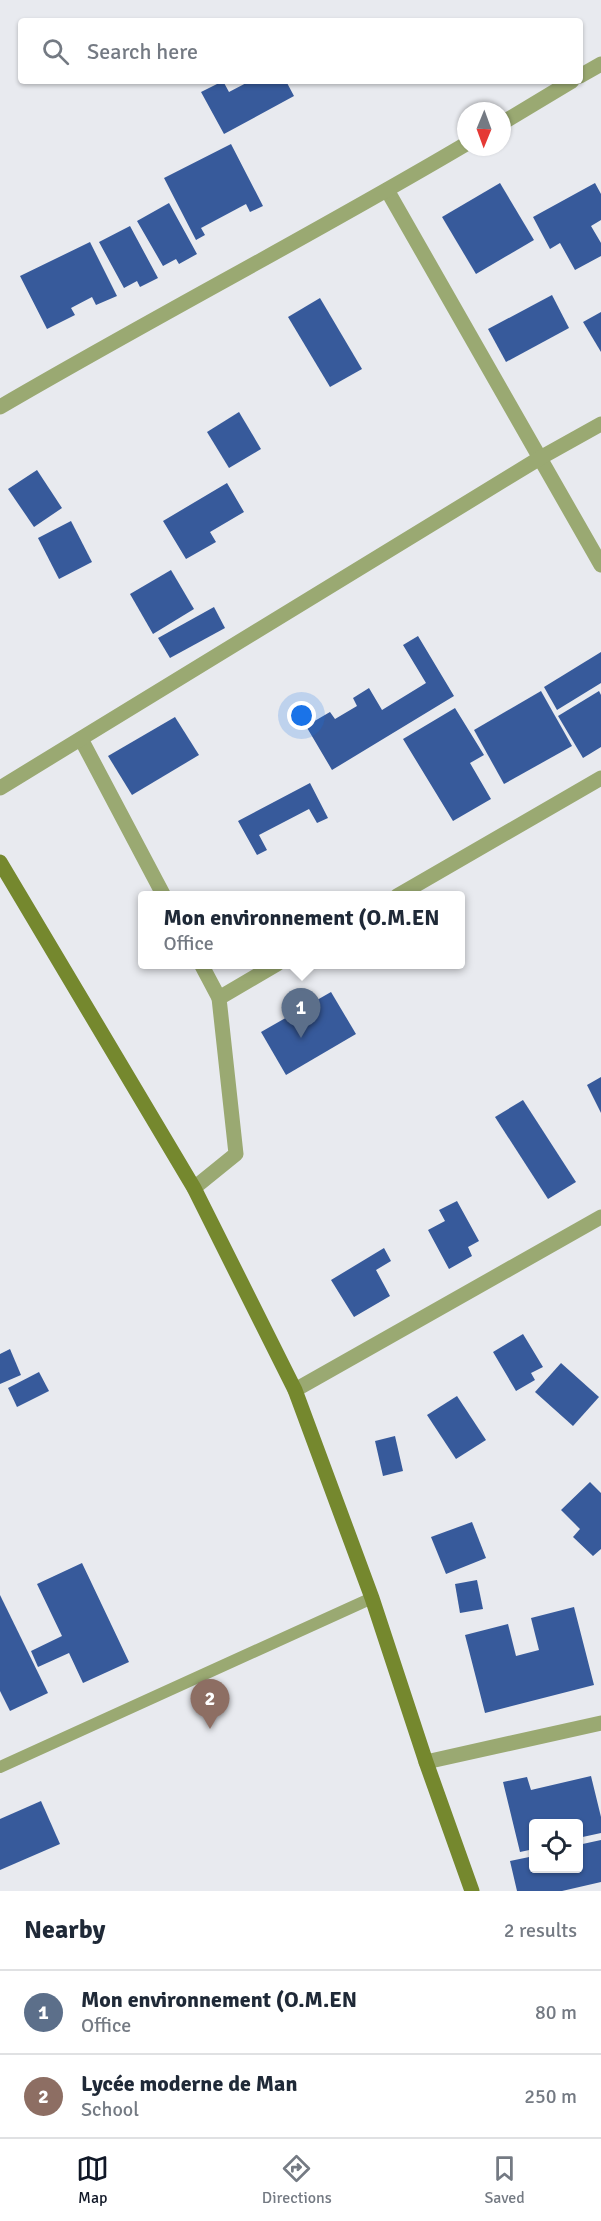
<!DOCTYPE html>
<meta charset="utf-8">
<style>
:root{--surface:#fff;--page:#f2f2f3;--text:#1f2937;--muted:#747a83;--line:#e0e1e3;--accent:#111827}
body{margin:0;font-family:Signika,sans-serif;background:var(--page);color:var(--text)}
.controls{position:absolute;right:18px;bottom:18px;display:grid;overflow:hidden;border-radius:6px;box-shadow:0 2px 4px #0004}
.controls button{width:54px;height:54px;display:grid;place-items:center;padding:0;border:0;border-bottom:2px solid var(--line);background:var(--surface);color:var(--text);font:30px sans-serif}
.compass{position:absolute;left:457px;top:102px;width:54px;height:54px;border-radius:50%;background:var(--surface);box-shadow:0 2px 4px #0004;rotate:181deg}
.you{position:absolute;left:302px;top:716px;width:21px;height:21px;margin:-15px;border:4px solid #fff;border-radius:50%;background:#1a73e8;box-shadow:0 0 0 9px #1a73e833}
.badge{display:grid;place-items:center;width:39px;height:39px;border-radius:50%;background:var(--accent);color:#fff;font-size:20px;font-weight:700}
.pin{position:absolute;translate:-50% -50px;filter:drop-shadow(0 2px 3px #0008)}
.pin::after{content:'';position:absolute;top:32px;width:21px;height:18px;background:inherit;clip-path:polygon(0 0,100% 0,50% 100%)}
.popup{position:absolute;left:138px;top:891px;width:327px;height:78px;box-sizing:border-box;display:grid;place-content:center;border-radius:6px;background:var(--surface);filter:drop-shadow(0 2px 4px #0005);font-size:20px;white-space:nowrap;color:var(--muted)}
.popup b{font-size:22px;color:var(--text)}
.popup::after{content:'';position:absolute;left:50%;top:100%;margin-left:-12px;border:12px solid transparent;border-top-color:var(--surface)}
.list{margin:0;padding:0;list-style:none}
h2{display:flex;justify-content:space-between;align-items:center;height:78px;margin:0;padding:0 24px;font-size:26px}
h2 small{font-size:20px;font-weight:400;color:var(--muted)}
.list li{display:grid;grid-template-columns:39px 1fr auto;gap:18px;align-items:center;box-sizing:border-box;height:84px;padding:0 24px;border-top:2px solid var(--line)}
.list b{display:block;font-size:22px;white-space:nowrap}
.list p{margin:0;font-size:20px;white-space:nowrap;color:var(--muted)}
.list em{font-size:20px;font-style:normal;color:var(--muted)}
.icon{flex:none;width:33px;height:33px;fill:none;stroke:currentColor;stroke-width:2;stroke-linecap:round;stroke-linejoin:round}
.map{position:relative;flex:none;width:601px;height:1891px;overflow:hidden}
.search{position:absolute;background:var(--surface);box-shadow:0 2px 4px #0004;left:18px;right:18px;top:18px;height:66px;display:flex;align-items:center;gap:15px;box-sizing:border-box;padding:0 21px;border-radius:6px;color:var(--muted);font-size:22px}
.sheet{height:246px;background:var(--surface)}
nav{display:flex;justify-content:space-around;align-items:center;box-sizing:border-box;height:84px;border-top:2px solid var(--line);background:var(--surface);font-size:16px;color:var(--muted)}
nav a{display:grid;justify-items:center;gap:3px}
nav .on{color:var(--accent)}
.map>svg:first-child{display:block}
.building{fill:#375a9b}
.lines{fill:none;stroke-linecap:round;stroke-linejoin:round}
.service{stroke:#9aa972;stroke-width:12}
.minor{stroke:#9aa972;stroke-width:15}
.secondary{stroke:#75882e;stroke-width:15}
</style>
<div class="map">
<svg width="601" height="1891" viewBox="0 0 601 1891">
<rect width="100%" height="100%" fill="#e8eaef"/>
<g class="building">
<path d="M223,81L229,92L250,81H286L294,96L224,134L201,92Z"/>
<path d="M231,144L263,206L250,212L246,204L201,228L205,235L196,240L164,178Z"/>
<path d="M500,183L534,240L476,274L442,217Z"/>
<path d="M595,183L601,194V220L591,226L601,243V256L575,270L560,243L550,249L533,217Z"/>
<path d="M169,203L197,254L179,264L176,259L163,266L137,221Z"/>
<path d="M130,226L158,278L140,287L137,281L124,288L99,242Z"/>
<path d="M90,242L117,296L96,305L92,297L71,308L75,315L47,329L20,276Z"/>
<path d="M552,295L569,328L506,362L488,329Z"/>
<path d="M320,298L362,369L330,387L288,317Z"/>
<path d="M601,312V352L583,322Z"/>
<path d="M239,412L261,449L229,468L207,432Z"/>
<path d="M37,470L62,508L34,527L8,489Z"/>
<path d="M227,483L244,512L210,532L216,542L186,559L163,521Z"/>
<path d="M71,521L92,562L59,579L38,538Z"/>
<path d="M171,570L194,609L153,634L130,594Z"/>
<path d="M214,607L225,628L170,658L158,638Z"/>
<path d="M418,636L454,696L332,770L306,726L330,712L335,719L357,706L353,698L369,688L382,710L426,683L403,645Z"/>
<path d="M601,652V683L557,710L544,687Z"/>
<path d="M541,691L572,746L504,784L474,730Z"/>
<path d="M599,691L601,695V747L583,758L558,716Z"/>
<path d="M455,708L484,755L470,763L491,799L453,821L403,739Z"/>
<path d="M175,717L199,755L132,795L108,756Z"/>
<path d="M310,783L328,818L317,823L309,809L259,835L267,850L257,855L238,821Z"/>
<path d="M331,992L356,1034L286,1075L261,1032Z"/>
<path d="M601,1077V1113L587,1085Z"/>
<path d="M523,1100L576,1182L548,1199L495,1117Z"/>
<path d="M457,1201L479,1241L468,1247L472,1256L449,1269L428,1230L445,1221L439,1210Z"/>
<path d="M384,1248L391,1261L376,1270L390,1296L354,1317L331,1280Z"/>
<path d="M523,1334L543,1367L531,1373L535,1380L516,1391L493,1352Z"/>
<path d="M10,1349L21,1375L0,1384V1354Z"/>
<path d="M561,1363L599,1397L573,1426L535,1392Z"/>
<path d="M39,1372L49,1391L17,1407L8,1388Z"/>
<path d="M457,1396L486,1440L456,1459L427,1415Z"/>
<path d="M395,1436L403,1471L383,1476L375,1441Z"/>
<path d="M590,1482L601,1493V1549L593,1556L573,1537L580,1529L561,1510Z"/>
<path d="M472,1522L486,1558L446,1574L431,1537Z"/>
<path d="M82,1563L129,1662L83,1683L69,1653L38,1667L31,1651L62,1636L37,1584Z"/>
<path d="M477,1580L483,1609L460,1613L455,1584Z"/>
<path d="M0,1595L48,1693L10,1711L0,1691Z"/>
<path d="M574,1607L594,1685L485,1713L465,1635L508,1624L516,1656L539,1650L531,1618Z"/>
<path d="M591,1776L601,1817V1833L578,1838V1824H534V1849L520,1852L503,1782L527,1777L531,1790Z"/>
<path d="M41,1801L60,1844L0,1870V1819Z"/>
<path d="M601,1840V1882L562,1891H517L510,1861L534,1856V1868H578V1845Z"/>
</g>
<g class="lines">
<path class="service" d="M0,1767L372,1598"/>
<g class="minor">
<path d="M580,76L601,64"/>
<path d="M502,123L572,81"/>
<path d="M387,190L601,565"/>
<path d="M0,407C154,317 312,235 466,144"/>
<path d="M81,739L164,896"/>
<path d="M0,788L540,458L601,424"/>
<path d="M397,896L601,778"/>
<path d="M201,964L219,998"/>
<path d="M194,1188L236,1154L219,998L277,964"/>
<path d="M295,1390L601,1217"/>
<path d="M426,1762L601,1723"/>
</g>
<path class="secondary" d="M0,862L194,1188L295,1390L372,1598L426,1762L472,1891"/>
</g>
</svg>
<div class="controls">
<button><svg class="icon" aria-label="locate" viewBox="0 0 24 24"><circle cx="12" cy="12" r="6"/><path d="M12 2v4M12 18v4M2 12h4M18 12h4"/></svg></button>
</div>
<svg class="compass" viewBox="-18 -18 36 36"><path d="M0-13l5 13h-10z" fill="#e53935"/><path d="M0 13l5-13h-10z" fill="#747a83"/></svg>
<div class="you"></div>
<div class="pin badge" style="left:301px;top:1038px;background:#5c6f8a">1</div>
<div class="popup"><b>Mon environnement (O.M.EN</b>Office</div>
<div class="pin badge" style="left:210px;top:1729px;background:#8d6e63">2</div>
<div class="search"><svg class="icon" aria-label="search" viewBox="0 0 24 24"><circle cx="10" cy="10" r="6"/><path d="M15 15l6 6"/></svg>Search here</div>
</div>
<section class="sheet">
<h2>Nearby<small>2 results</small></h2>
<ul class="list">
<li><span class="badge" style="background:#5c6f8a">1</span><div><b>Mon environnement (O.M.EN</b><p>Office</p></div><em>80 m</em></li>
<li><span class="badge" style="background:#8d6e63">2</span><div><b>Lycée moderne de Man</b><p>School</p></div><em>250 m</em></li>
</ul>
</section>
<nav>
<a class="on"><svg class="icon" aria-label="map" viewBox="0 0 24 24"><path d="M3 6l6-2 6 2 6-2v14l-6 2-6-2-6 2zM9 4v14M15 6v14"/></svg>Map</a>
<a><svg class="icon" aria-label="directions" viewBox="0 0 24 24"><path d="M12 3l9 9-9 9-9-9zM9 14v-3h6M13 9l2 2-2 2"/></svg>Directions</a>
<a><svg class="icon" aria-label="saved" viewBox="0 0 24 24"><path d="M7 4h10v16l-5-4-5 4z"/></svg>Saved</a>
</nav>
